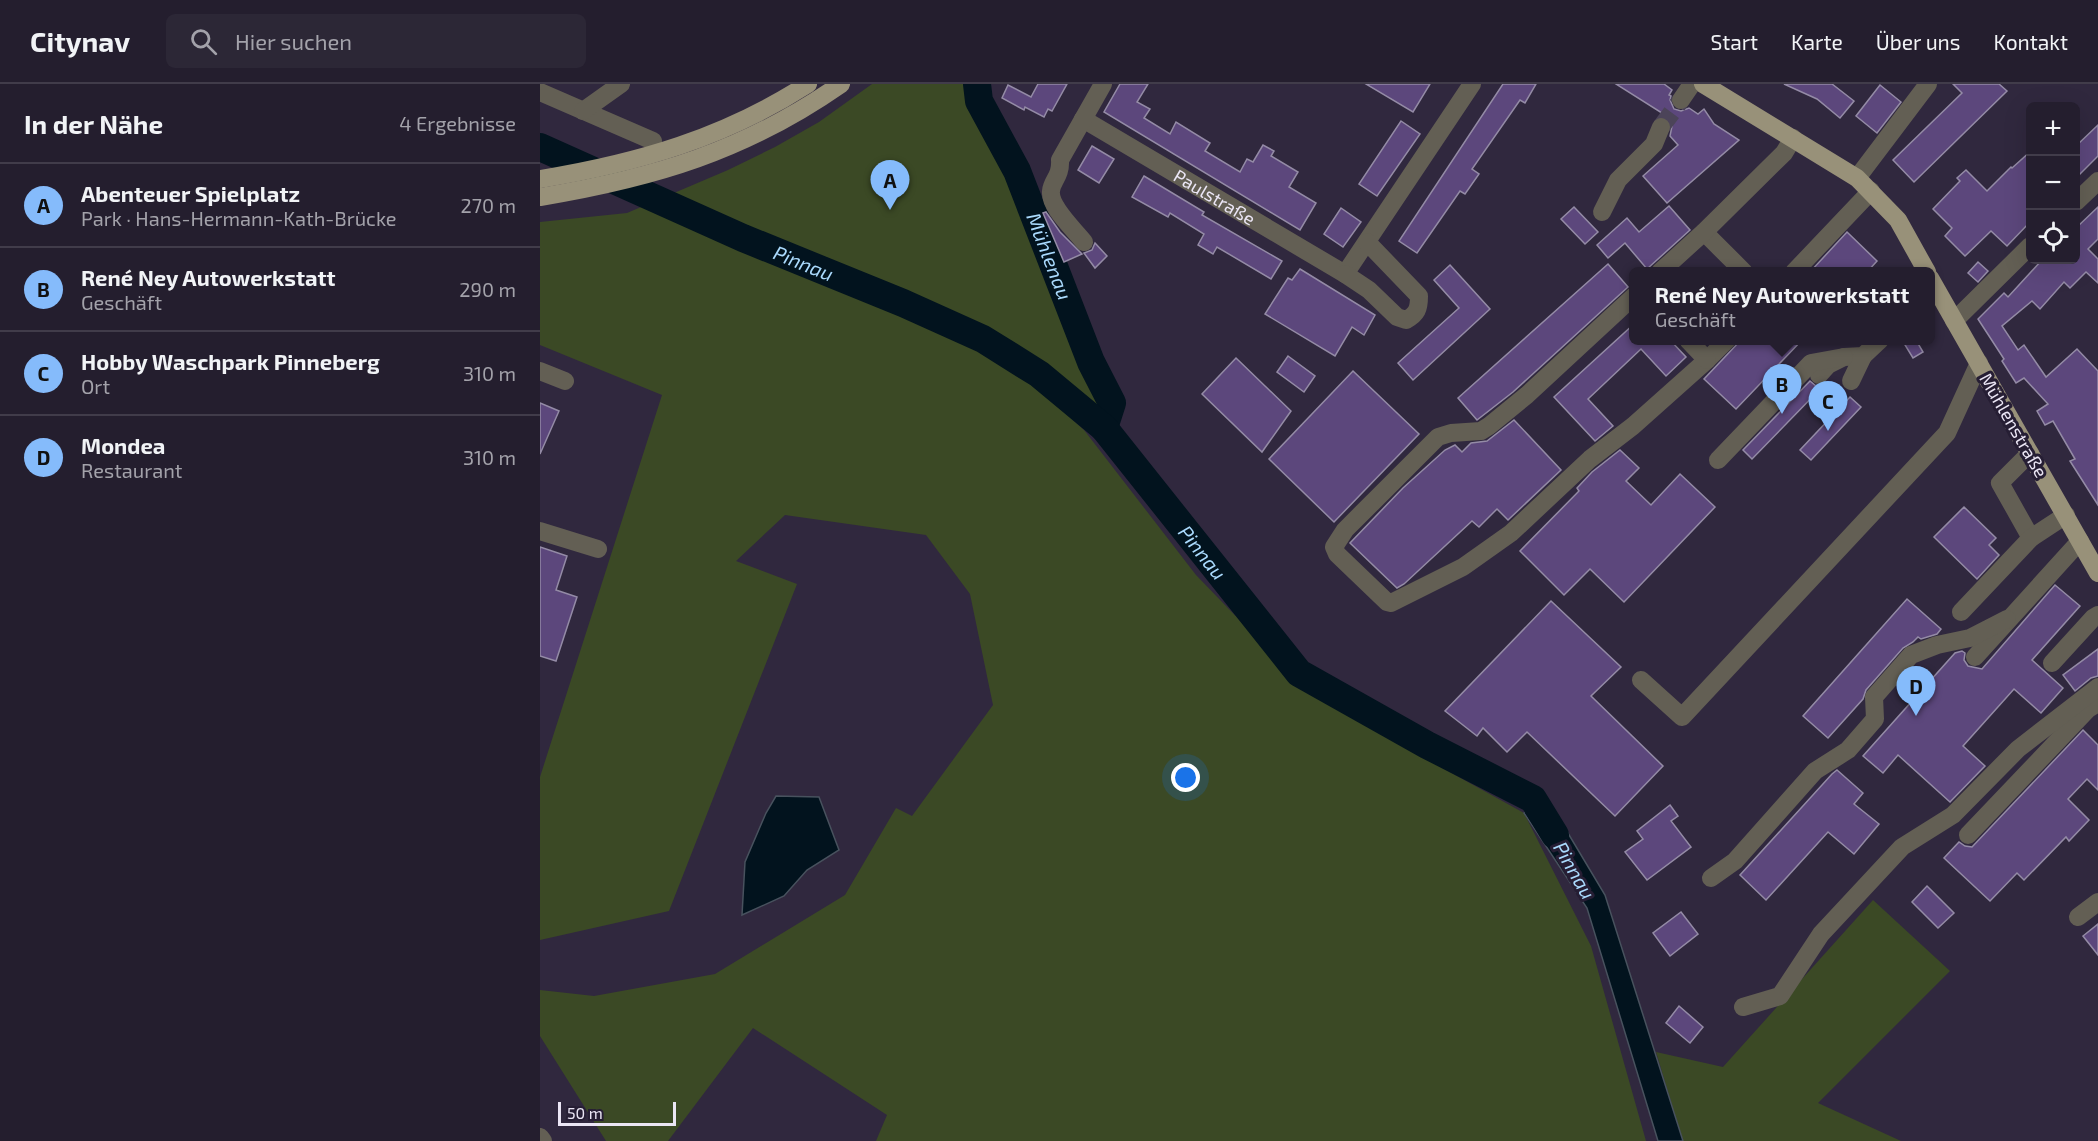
<!DOCTYPE html>
<html lang="de">
<meta charset="utf-8">
<style>
:root{--surface:#241e2e;--page:#2c2736;--text:#f1f3f6;--muted:#a3a2aa;--line:#413c4a;--accent:#85bbfb}
body{margin:0;font-family:"Exo 2",sans-serif;background:var(--page);color:var(--text)}
.controls{position:absolute;right:18px;top:18px;display:grid;overflow:hidden;border-radius:9px;box-shadow:0 6px 24px #0002}
.controls button{width:54px;height:54px;display:grid;place-items:center;padding:0;border:0;border-bottom:2px solid var(--line);background:var(--surface);color:var(--text);font:30px sans-serif}
.scale{position:absolute;left:18px;bottom:15px;width:118px;box-sizing:border-box;padding-left:6px;border:3px solid #ebe6f5;border-top:0;font-size:16px;line-height:21px;white-space:nowrap;color:#ebe6f5;-webkit-text-stroke:4px #261e34;paint-order:stroke}
.you{position:absolute;left:646px;top:694px;width:21px;height:21px;margin:-15px;border:4px solid #fff;border-radius:50%;background:#1a73e8;box-shadow:0 0 0 9px #1a73e833}
.badge{display:grid;place-items:center;width:39px;height:39px;border-radius:50%;background:var(--accent);color:#111;font-size:20px;font-weight:700}
.pin{position:absolute;translate:-50% -50px;filter:drop-shadow(0 2px 3px #0008)}
.pin::after{content:'';position:absolute;top:32px;width:21px;height:18px;background:inherit;clip-path:polygon(0 0,100% 0,50% 100%)}
.popup{position:absolute;left:1089px;top:183px;width:306px;height:78px;box-sizing:border-box;display:grid;place-content:center;border-radius:9px;background:var(--surface);filter:drop-shadow(0 2px 4px #0005);font-size:20px;white-space:nowrap;color:var(--muted)}
.popup b{font-size:22px;color:var(--text)}
.popup::after{content:'';position:absolute;left:50%;top:100%;margin-left:-12px;border:12px solid transparent;border-top-color:var(--surface)}
.list{margin:0;padding:0;list-style:none}
h2{display:flex;justify-content:space-between;align-items:center;height:78px;margin:0;padding:0 24px;font-size:26px}
h2 small{font-size:20px;font-weight:400;color:var(--muted)}
.list li{display:grid;grid-template-columns:39px 1fr auto;gap:18px;align-items:center;box-sizing:border-box;height:84px;padding:0 24px;border-top:2px solid var(--line)}
.list b{display:block;font-size:22px;white-space:nowrap}
.list p{margin:0;font-size:20px;white-space:nowrap;color:var(--muted)}
.list em{font-size:20px;font-style:normal;color:var(--muted)}
.icon{flex:none;width:33px;height:33px;fill:none;stroke:currentColor;stroke-width:2;stroke-linecap:round;stroke-linejoin:round}
.map{position:relative;flex:none;width:1558px;height:1057px;overflow:hidden}
header{display:flex;align-items:center;gap:36px;box-sizing:border-box;height:84px;padding:0 30px;background:var(--surface);border-bottom:2px solid var(--line)}
header strong{font-size:28px}
nav{display:flex;gap:33px;margin-inline-start:auto;font-size:21px}
.search{width:420px;height:54px;background:var(--page);display:flex;align-items:center;gap:15px;box-sizing:border-box;padding:0 21px;border-radius:9px;color:var(--muted);font-size:22px}
main{display:flex}
aside{flex:1;background:var(--surface)}
.map>svg:first-child{display:block}
.green{fill:#3b4925}
.water{fill:#02131e;stroke:#48525e;stroke-width:1.5}
.lines{fill:none;stroke-linecap:round;stroke-linejoin:round}
.river{stroke:#02131e;stroke-width:28}
.building{fill:#5c477c;stroke:#948ba6;stroke-width:1.5}
.minor-tunnel{stroke:#4c4459;stroke-width:18;stroke-dasharray:18 9;stroke-linecap:butt}
.minor{stroke:#635f54;stroke-width:18}
.major{stroke:#989179;stroke-width:18}
.labels{text-anchor:middle;dominant-baseline:central;stroke-width:6;stroke-linejoin:round;paint-order:stroke}
.street-label{font-size:18px;fill:#ebe6f5;stroke:#261e34}
.water-label{font-size:20px;font-style:italic;fill:#aadafd;stroke:#261e34}
</style>
<header>
<strong>Citynav</strong>
<div class="search"><svg class="icon" aria-label="search" viewBox="0 0 24 24"><circle cx="10" cy="10" r="6"/><path d="M15 15l6 6"/></svg>Hier suchen</div>
<nav><a>Start</a><a>Karte</a><a>Über uns</a><a>Kontakt</a></nav>
</header>
<main>
<aside>
<h2>In der Nähe<small>4 Ergebnisse</small></h2>
<ul class="list">
<li><span class="badge">A</span><div><b>Abenteuer Spielplatz</b><p>Park · Hans-Hermann-Kath-Brücke</p></div><em>270 m</em></li>
<li><span class="badge">B</span><div><b>René Ney Autowerkstatt</b><p>Geschäft</p></div><em>290 m</em></li>
<li><span class="badge">C</span><div><b>Hobby Waschpark Pinneberg</b><p>Ort</p></div><em>310 m</em></li>
<li><span class="badge">D</span><div><b>Mondea</b><p>Restaurant</p></div><em>310 m</em></li>
</ul>
</aside>
<div class="map">
<svg width="1558" height="1057" viewBox="0 0 1558 1057">
<rect width="100%" height="100%" fill="#30283e"/>
<g class="green">
<path d="M332,0H437L439,17L477,87L551,278L572,319L564,344L499,290L447,259L544,346L656,491L741,579L859,660L984,729L1051,862L1106,1057H336L347,1031L213,944L128,1057H66L0,952V906L54,912L175,890L305,811L356,724L372,732L453,621L430,510L386,451L245,431L196,477L257,500L129,827L0,856V693L122,311L0,261V138L87,129L188,86L235,63L279,38Z"/>
<path d="M1333,816L1410,887L1278,1019L1361,1057H1143L1116,968L1183,983Z"/>
</g>
<g class="water">
<path d="M1004,709L1065,811L1143,1057H1118L1047,824L984,729Z"/>
<path d="M236,712L279,713L299,766L267,786L244,812L202,831L205,778L226,729Z"/>
</g>
<g class="lines">
<g class="river">
<path id="s1" d="M437,0L439,17L477,87L551,278L572,319L564,344"/>
<path id="s2" d="M0,63L203,154L363,219L443,255L499,290L564,344L759,589L887,661L993,715L1015,751"/>
</g>
</g>
<g class="building">
<path d="M498,0H527L512,27L508,25L504,33L485,23L484,26L462,14L468,1L491,13Z"/>
<path d="M580,0H608L597,18L610,25L604,34L630,50L636,38L670,59L665,67L700,88L707,75L713,78L723,61L734,67L731,72L758,88L749,103L776,119L760,146L564,28Z"/>
<path d="M826,0H890L873,28Z"/>
<path d="M963,0H996L985,19L980,16L932,85L939,90L925,110L920,107L877,169L859,157Z"/>
<path d="M1076,0H1124L1132,6L1129,11L1131,12L1130,16L1134,25L1141,27L1149,24L1158,30L1164,25L1174,40L1199,56L1127,119L1103,92L1138,61L1130,52L1132,42L1130,37L1120,32L1122,29Z"/>
<path d="M1244,0H1292L1314,17L1300,34L1277,15Z"/>
<path d="M1413,0H1459L1467,7L1374,98L1353,76L1422,9Z"/>
<path d="M1340,1L1361,18L1337,49L1316,32Z"/>
<path d="M861,37L880,50L837,112L819,100Z"/>
<path d="M1558,41V72L1536,94V62Z"/>
<path d="M552,62L574,75L559,99L538,86Z"/>
<path d="M1491,67V137L1467,162L1451,147L1425,172L1405,152L1412,144L1393,125L1420,97L1417,94L1426,86L1447,107L1471,83L1472,84Z"/>
<path d="M604,92L664,128L662,131L742,177L731,195L677,163L673,170L658,161L664,150L630,129L628,133L592,113Z"/>
<path d="M1129,122L1150,146L1107,185L1085,159L1068,174L1057,161L1087,134L1099,148Z"/>
<path d="M1034,123L1058,148L1045,160L1021,135Z"/>
<path d="M1558,123V155L1548,165L1558,175V199L1546,188L1530,204L1524,198L1500,225L1492,217L1462,242L1478,266L1484,261L1506,293L1537,265L1558,287V421L1530,377L1535,375L1513,337L1505,341L1497,327L1508,320L1484,294L1476,299L1462,277L1464,275L1438,235L1464,209L1468,213L1502,176H1536V144Z"/>
<path d="M801,124L821,138L803,163L784,150Z"/>
<path d="M506,128L520,148L542,170L524,178L503,129Z"/>
<path d="M1307,148L1337,177L1327,188H1270Z"/>
<path d="M555,159L567,172L555,184L544,169L552,166Z"/>
<path d="M1438,178L1448,187L1438,198L1428,189Z"/>
<path d="M1068,180L1088,203L973,308L937,336L918,314Z"/>
<path d="M910,181L950,225L873,296L858,279L919,224L894,196Z"/>
<path d="M760,185L835,231L824,251L812,243L795,272L725,230L748,194L752,196Z"/>
<path d="M1094,240V256H1130L1146,273L1126,292L1101,265L1048,315L1073,342L1055,357L1014,313Z"/>
<path d="M1201,256H1262L1196,325L1164,295Z"/>
<path d="M1362,256H1376L1383,268L1373,274Z"/>
<path d="M748,272L775,292L764,308L737,288Z"/>
<path d="M696,274L751,327L722,368L662,310Z"/>
<path d="M813,287L879,350L794,438L729,375Z"/>
<path d="M1270,297L1276,302L1284,301L1212,375L1203,366Z"/>
<path d="M1310,313L1321,323L1271,376L1260,366Z"/>
<path d="M0,319L19,327L0,370Z"/>
<path d="M974,336L1021,386L968,436L957,425L939,443L932,437L864,500L857,504L810,459L863,404L905,366L915,361L922,368L931,359L947,357Z"/>
<path d="M1080,366L1099,384L1086,397L1111,421L1140,390L1175,423L1084,518L1050,485L1024,511L980,467L1039,407L1037,404L1052,388Z"/>
<path d="M1424,423L1456,454L1449,461L1459,471L1437,495L1394,453Z"/>
<path d="M0,463L27,472L16,506L37,513L16,577L0,572Z"/>
<path d="M1515,501L1540,522L1492,576L1523,604L1501,629L1474,605L1423,662L1445,682L1410,718L1358,671L1343,689L1323,672L1415,569L1422,567L1425,569L1424,576L1428,582L1442,585Z"/>
<path d="M1367,515L1401,545L1397,550L1381,555L1378,553L1373,558L1363,564L1326,606L1323,615L1288,654L1263,632Z"/>
<path d="M1011,517L1081,583L1051,612L1123,682L1075,732L987,648L967,668L943,644L937,652L905,627Z"/>
<path d="M1558,565V592L1551,594L1535,607L1523,591Z"/>
<path d="M1543,646L1558,661V706L1547,695L1528,715L1549,736L1529,757L1526,753L1484,796L1477,789L1450,817L1404,774L1419,758L1425,762L1432,763Z"/>
<path d="M1297,686L1323,709L1314,720L1339,740L1314,770L1288,748L1226,816L1200,791L1292,690Z"/>
<path d="M1130,721L1138,732L1131,737L1151,763L1107,796L1085,768L1103,755L1097,747Z"/>
<path d="M1387,802L1414,829L1398,844L1372,818Z"/>
<path d="M1141,828L1158,850L1130,872L1113,849Z"/>
<path d="M1558,840V871L1543,852Z"/>
<path d="M1139,922L1163,943L1150,959L1126,939Z"/>
</g>
<g class="lines">
<path class="minor-tunnel" d="M1121,43L1141,16"/>
<g class="minor">
<path d="M0,8L113,57"/>
<path d="M1141,16L1152,0"/>
<path d="M43,27L81,0"/>
<path id="s3" d="M543,35L805,190L932,0"/>
<path d="M1317,94L1388,0"/>
<path d="M1536,118L1558,97"/>
<path d="M1062,128L1078,96L1114,60L1121,43"/>
<path d="M1164,148L1204,188"/>
<path d="M544,158C534,145 509,123 511,107C512,96 521,93 520,76L563,0"/>
<path d="M1120,188L1164,148L1244,69L1253,54"/>
<path d="M1254,188L1331,107"/>
<path d="M805,190L829,206L857,233L866,236C877,230 879,225 879,212L827,158"/>
<path d="M1094,212L987,311L949,342L941,347L911,349L898,353L805,446L794,463L797,470L847,518L851,519L923,483L971,449L1050,375L1093,342L1167,276L1187,256"/>
<path d="M1414,237L1490,162"/>
<path d="M1148,256L1167,276"/>
<path d="M0,287L25,297"/>
<path d="M1279,291L1288,281L1304,273L1323,272L1340,256"/>
<path d="M1311,297L1323,272"/>
<path d="M1490,369L1460,399L1491,454"/>
<path d="M1178,376L1271,279L1304,273"/>
<path d="M0,447L58,465"/>
<path d="M1421,528L1491,454L1526,431"/>
<path d="M1435,573L1540,457"/>
<path d="M1512,579L1553,534L1558,531"/>
<path d="M1101,596L1142,633L1407,349L1439,279"/>
<path d="M1428,751L1548,625L1558,619"/>
<path d="M1171,794L1195,777L1275,687L1308,666L1335,635L1334,613L1371,571L1397,561L1430,554L1467,535"/>
<path d="M1538,833L1558,818"/>
<path d="M1203,923L1240,912L1281,850L1362,763L1413,731L1478,665L1558,603"/>
<path d="M0,1053L3,1057"/>
</g>
<g class="major">
<path d="M1163,0L1317,94L1358,136L1387,188"/>
<path d="M0,95C98,79 184,54 268,0"/>
<path d="M0,113C114,94 205,67 301,0"/>
<path d="M1390,194L1558,489"/>
</g>
</g>
<g class="labels">
<g class="street-label">
<text stroke="none"><textPath href="#s3" startOffset="153">Paulstraße</textPath></text>
<text transform="translate(1474 341) rotate(60)">Mühlenstraße</text>
</g>
<g class="water-label">
<text stroke="none"><textPath href="#s1" startOffset="188">Mühlenau</textPath></text>
<text stroke="none"><textPath href="#s2" startOffset="288">Pinnau</textPath></text>
<text stroke="none"><textPath href="#s2" startOffset="792">Pinnau</textPath></text>
<text transform="translate(1035 786) rotate(60)">Pinnau</text>
</g>
</g>
</svg>
<div class="controls">
<button>+</button>
<button>−</button>
<button><svg class="icon" aria-label="locate" viewBox="0 0 24 24"><circle cx="12" cy="12" r="6"/><path d="M12 2v4M12 18v4M2 12h4M18 12h4"/></svg></button>
</div>
<div class="scale">50 m</div>
<div class="you"></div>
<div class="pin badge" style="left:350px;top:126px">A</div>
<div class="pin badge" style="left:1242px;top:330px">B</div>
<div class="popup"><b>René Ney Autowerkstatt</b>Geschäft</div>
<div class="pin badge" style="left:1288px;top:347px">C</div>
<div class="pin badge" style="left:1376px;top:632px">D</div>
</div>
</main>
